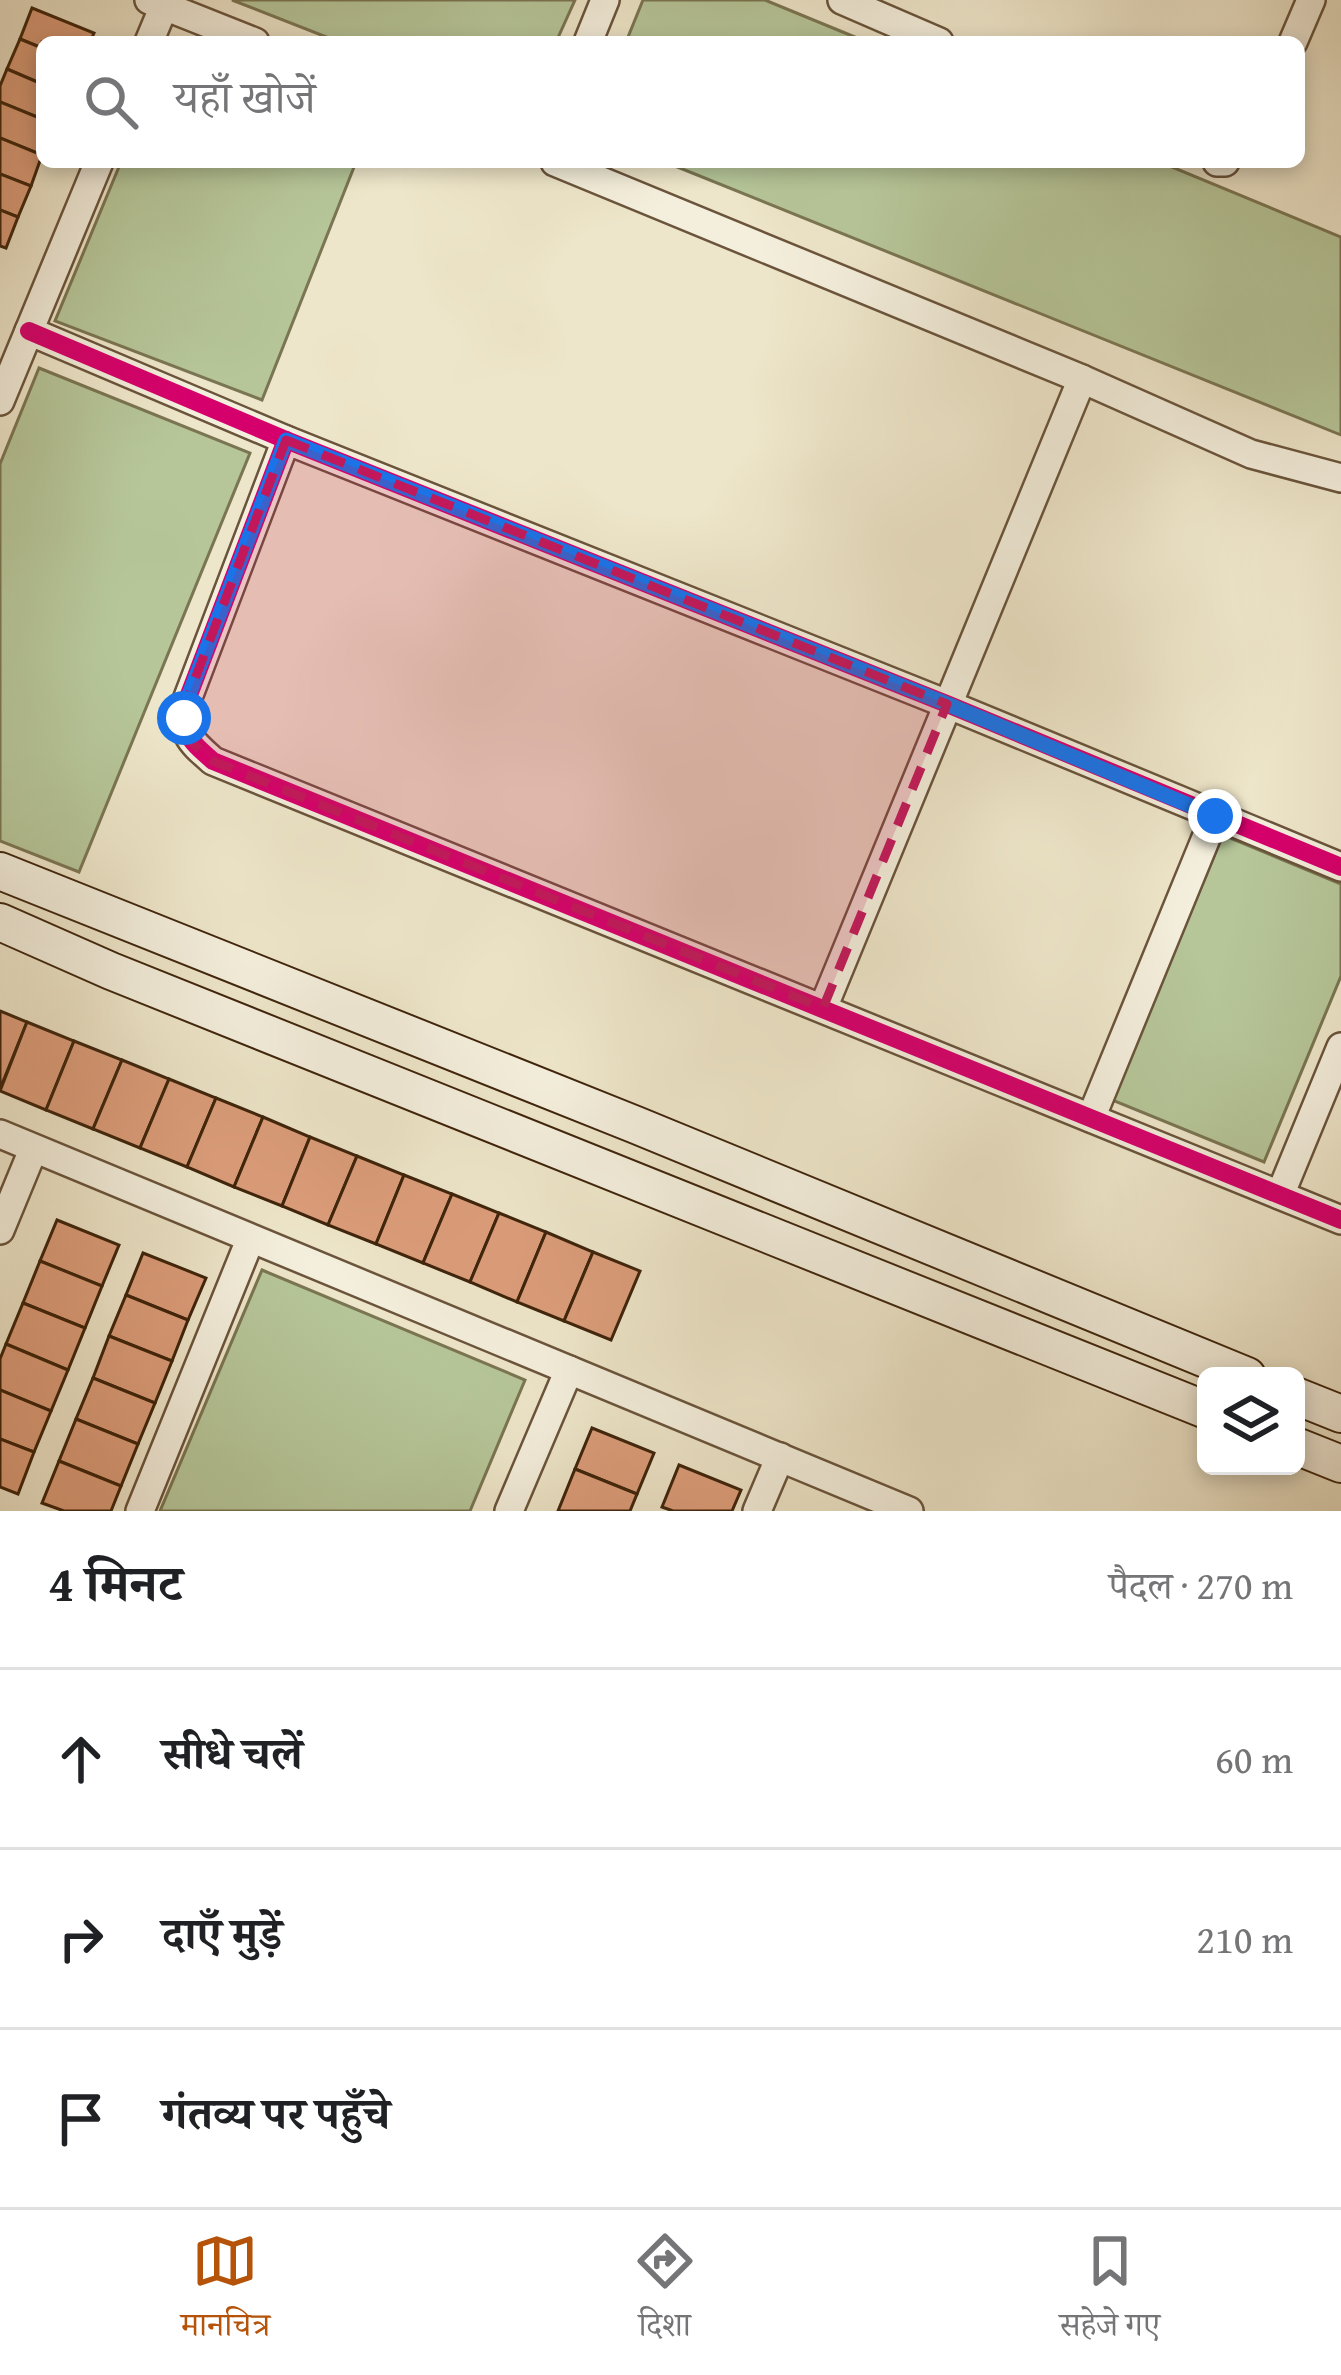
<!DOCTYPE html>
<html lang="hi">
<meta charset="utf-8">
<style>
:root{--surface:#fff;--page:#f2f2f2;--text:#202124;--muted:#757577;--line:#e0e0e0;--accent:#b45309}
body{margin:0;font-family:"Gentium Book Plus","Noto Serif Devanagari",serif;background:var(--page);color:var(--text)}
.controls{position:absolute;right:36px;bottom:36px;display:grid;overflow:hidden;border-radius:18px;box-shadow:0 6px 18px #0003}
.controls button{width:108px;height:108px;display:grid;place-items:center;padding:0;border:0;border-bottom:3px solid var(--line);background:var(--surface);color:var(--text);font:60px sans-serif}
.stop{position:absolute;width:36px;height:36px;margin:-27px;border:9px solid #1a73e8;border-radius:50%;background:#fff}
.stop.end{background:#1a73e8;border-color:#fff;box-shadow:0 3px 12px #0008}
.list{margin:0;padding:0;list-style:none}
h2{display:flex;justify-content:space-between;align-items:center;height:156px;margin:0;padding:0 48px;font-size:51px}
h2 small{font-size:39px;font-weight:400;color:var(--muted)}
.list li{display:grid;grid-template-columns:78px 1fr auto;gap:36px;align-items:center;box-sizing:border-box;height:180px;padding:0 48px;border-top:3px solid var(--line)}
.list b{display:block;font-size:45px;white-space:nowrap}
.list em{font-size:39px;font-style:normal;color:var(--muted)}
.icon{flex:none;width:66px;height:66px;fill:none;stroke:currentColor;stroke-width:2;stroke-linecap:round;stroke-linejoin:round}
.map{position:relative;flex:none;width:1341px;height:1511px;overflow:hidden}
.search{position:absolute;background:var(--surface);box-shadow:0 6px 18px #0003;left:36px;right:36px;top:36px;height:132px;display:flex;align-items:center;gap:30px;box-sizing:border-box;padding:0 42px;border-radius:18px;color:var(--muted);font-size:45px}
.sheet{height:696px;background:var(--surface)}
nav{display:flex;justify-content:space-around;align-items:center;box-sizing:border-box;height:168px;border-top:3px solid var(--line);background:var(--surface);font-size:33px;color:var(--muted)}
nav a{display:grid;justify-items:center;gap:6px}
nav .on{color:var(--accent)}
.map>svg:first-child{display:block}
.green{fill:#b6c699;stroke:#7a7552;stroke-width:3}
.building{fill:#dc9d7a;stroke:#3e240b;stroke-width:3}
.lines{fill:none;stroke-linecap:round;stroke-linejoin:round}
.minor-casing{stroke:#6a543b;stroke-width:32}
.secondary-casing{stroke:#3e240b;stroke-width:40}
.minor{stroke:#f4efdd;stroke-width:27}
.secondary{stroke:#f4efdd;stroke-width:36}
.cycleway-casing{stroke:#f4efdd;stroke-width:26}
.cycleway{stroke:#d6006c;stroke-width:18}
.route{stroke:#1a73e8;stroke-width:15}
.marked{fill:#c2185b;fill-opacity:0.2;stroke:#c2185b;stroke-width:9;stroke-dasharray:24 15;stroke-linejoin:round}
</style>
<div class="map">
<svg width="1341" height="1511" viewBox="0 0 1341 1511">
<rect width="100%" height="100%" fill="#eee6ca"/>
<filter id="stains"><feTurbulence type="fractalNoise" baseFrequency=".00167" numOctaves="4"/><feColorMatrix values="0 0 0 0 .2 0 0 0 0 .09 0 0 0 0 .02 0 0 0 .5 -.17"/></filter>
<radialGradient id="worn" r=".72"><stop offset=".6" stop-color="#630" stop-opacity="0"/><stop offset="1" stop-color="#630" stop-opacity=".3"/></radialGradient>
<g class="green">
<path d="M232,0H575L556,42H339Z"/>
<path d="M643,0H765L867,42H626Z"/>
<path d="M121,162H356L262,400L55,321Z"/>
<path d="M665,162H1160L1341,237V435Z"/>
<path d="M39,368L250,453L79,872L0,841V464Z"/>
<path d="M1223,835L1341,884V976L1264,1162L1112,1100Z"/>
<path d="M262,1270L525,1380L470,1511H160Z"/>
</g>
<g class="building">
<path d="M32,8L94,33L90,42H42V48L20,39Z"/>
<path d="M20,39L42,48V84L7,69Z"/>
<path d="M7,69L42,84V119L0,102V86Z"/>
<path d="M0,102L42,119V155L0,138Z"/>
<path d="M0,138L42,155L31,186L0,174Z"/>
<path d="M0,174L31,186L18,217L0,210Z"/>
<path d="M0,210L18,217L6,248L0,246Z"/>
<path d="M0,1011L27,1022L0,1089Z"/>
<path d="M27,1022L74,1041L46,1110L0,1091Z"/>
<path d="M74,1041L122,1060L93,1129L46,1110Z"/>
<path d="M122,1060L169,1079L140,1148L93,1129Z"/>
<path d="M169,1079L216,1098L187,1167L140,1148Z"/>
<path d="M216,1098L263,1117L234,1187L187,1167Z"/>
<path d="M263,1117L310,1137L282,1206L234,1187Z"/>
<path d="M310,1137L357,1156L328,1225L282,1206Z"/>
<path d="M357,1156L404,1175L376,1244L328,1225Z"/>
<path d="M404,1175L452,1194L423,1263L376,1244Z"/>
<path d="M452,1194L499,1213L470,1282L423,1263Z"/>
<path d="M499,1213L546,1232L517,1302L470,1282Z"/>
<path d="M57,1220L119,1245L102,1286L40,1261Z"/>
<path d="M546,1232L593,1252L564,1321L517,1302Z"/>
<path d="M593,1252L640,1271L611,1340L564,1321Z"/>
<path d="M143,1253L206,1278L188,1320L126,1295Z"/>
<path d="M40,1261L102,1286L85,1328L23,1303Z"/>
<path d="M126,1295L188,1320L172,1361L109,1336Z"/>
<path d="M23,1303L85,1328L68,1370L6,1344Z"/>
<path d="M109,1336L172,1361L155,1403L93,1378Z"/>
<path d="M6,1344L68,1370L51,1411L0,1390V1359Z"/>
<path d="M93,1378L155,1403L138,1444L76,1419Z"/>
<path d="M0,1390L51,1411L34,1452L0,1439Z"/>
<path d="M76,1419L138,1444L121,1486L59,1461Z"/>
<path d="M592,1428L654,1453L637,1494L575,1469Z"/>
<path d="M0,1439L34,1452L18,1494L0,1487Z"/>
<path d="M59,1461L121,1486L111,1511H64L42,1503Z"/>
<path d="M679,1465L741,1490L732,1511H673L662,1507Z"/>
<path d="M575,1469L637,1494L630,1511H558Z"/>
</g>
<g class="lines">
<g class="minor-casing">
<g id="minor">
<path d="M149,0L255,42"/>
<path d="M842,0L939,42"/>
<path d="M149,42L164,6"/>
<path d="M588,42L605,0"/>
<path d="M1293,42L1311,0"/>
<path d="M555,162L1082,379L1251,454L1341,478"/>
<path d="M1217,162H1225"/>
<path d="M29,331L286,440L947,704L1341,867"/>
<path d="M0,401L99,162"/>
<path d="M286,440L187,700C181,734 189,740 213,761L1341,1220"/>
<path d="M823,1008L1082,379"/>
<path d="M1091,1118L1215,816"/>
<path d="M0,1134L909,1511"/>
<path d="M1280,1195L1341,1047"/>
<path d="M0,1230L33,1150"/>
<path d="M140,1511L250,1240"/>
<path d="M509,1511L569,1370"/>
<path d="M757,1511L780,1457"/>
</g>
</g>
<g class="secondary-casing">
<g id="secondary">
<path d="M0,871L636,1125L1247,1376"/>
<path d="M0,922L111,971L1206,1410"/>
<path d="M1296,1396L1341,1414"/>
<path d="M1296,1446L1341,1464"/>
</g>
</g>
<use href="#minor" class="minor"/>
<use href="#secondary" class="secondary"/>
<g class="cycleway-casing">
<g id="cycleway">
<path d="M29,331L286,440L947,704L1341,867"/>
<path d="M286,440L187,700C181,734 189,740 213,761L1341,1220"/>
</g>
</g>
<use href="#cycleway" class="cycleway"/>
</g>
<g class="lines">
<path class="route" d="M184,718L187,700L286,440L947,704L1215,816"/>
</g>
<path class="marked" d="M286,440L947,704L823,1008L213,761L189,740L187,700Z"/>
<rect width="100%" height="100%" filter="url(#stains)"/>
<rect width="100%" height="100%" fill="url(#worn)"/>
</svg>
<div class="controls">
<button><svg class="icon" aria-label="layers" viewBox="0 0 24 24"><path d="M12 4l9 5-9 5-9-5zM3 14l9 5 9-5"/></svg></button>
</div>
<div class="stop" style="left:184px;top:718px"></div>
<div class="stop end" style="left:1215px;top:816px"></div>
<div class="search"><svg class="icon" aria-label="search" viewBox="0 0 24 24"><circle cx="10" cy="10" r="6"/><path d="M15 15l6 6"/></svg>यहाँ खोजें</div>
</div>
<section class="sheet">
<h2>4 मिनट<small>पैदल · 270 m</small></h2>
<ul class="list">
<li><svg class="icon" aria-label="ahead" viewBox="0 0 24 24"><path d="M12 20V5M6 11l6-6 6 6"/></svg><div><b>सीधे चलें</b></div><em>60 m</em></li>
<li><svg class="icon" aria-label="right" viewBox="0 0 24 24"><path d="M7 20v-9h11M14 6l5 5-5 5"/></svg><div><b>दाएँ मुड़ें</b></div><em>210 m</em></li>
<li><svg class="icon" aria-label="arrive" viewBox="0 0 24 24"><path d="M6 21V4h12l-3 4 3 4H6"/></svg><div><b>गंतव्य पर पहुँचे</b></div></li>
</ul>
</section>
<nav>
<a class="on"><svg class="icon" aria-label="map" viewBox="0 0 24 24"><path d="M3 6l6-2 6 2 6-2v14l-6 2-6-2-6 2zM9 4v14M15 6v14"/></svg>मानचित्र</a>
<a><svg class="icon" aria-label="directions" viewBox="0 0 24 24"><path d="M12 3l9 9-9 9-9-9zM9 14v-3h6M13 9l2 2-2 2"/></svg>दिशा</a>
<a><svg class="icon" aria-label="saved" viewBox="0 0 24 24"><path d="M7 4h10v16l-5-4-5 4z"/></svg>सहेजे गए</a>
</nav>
